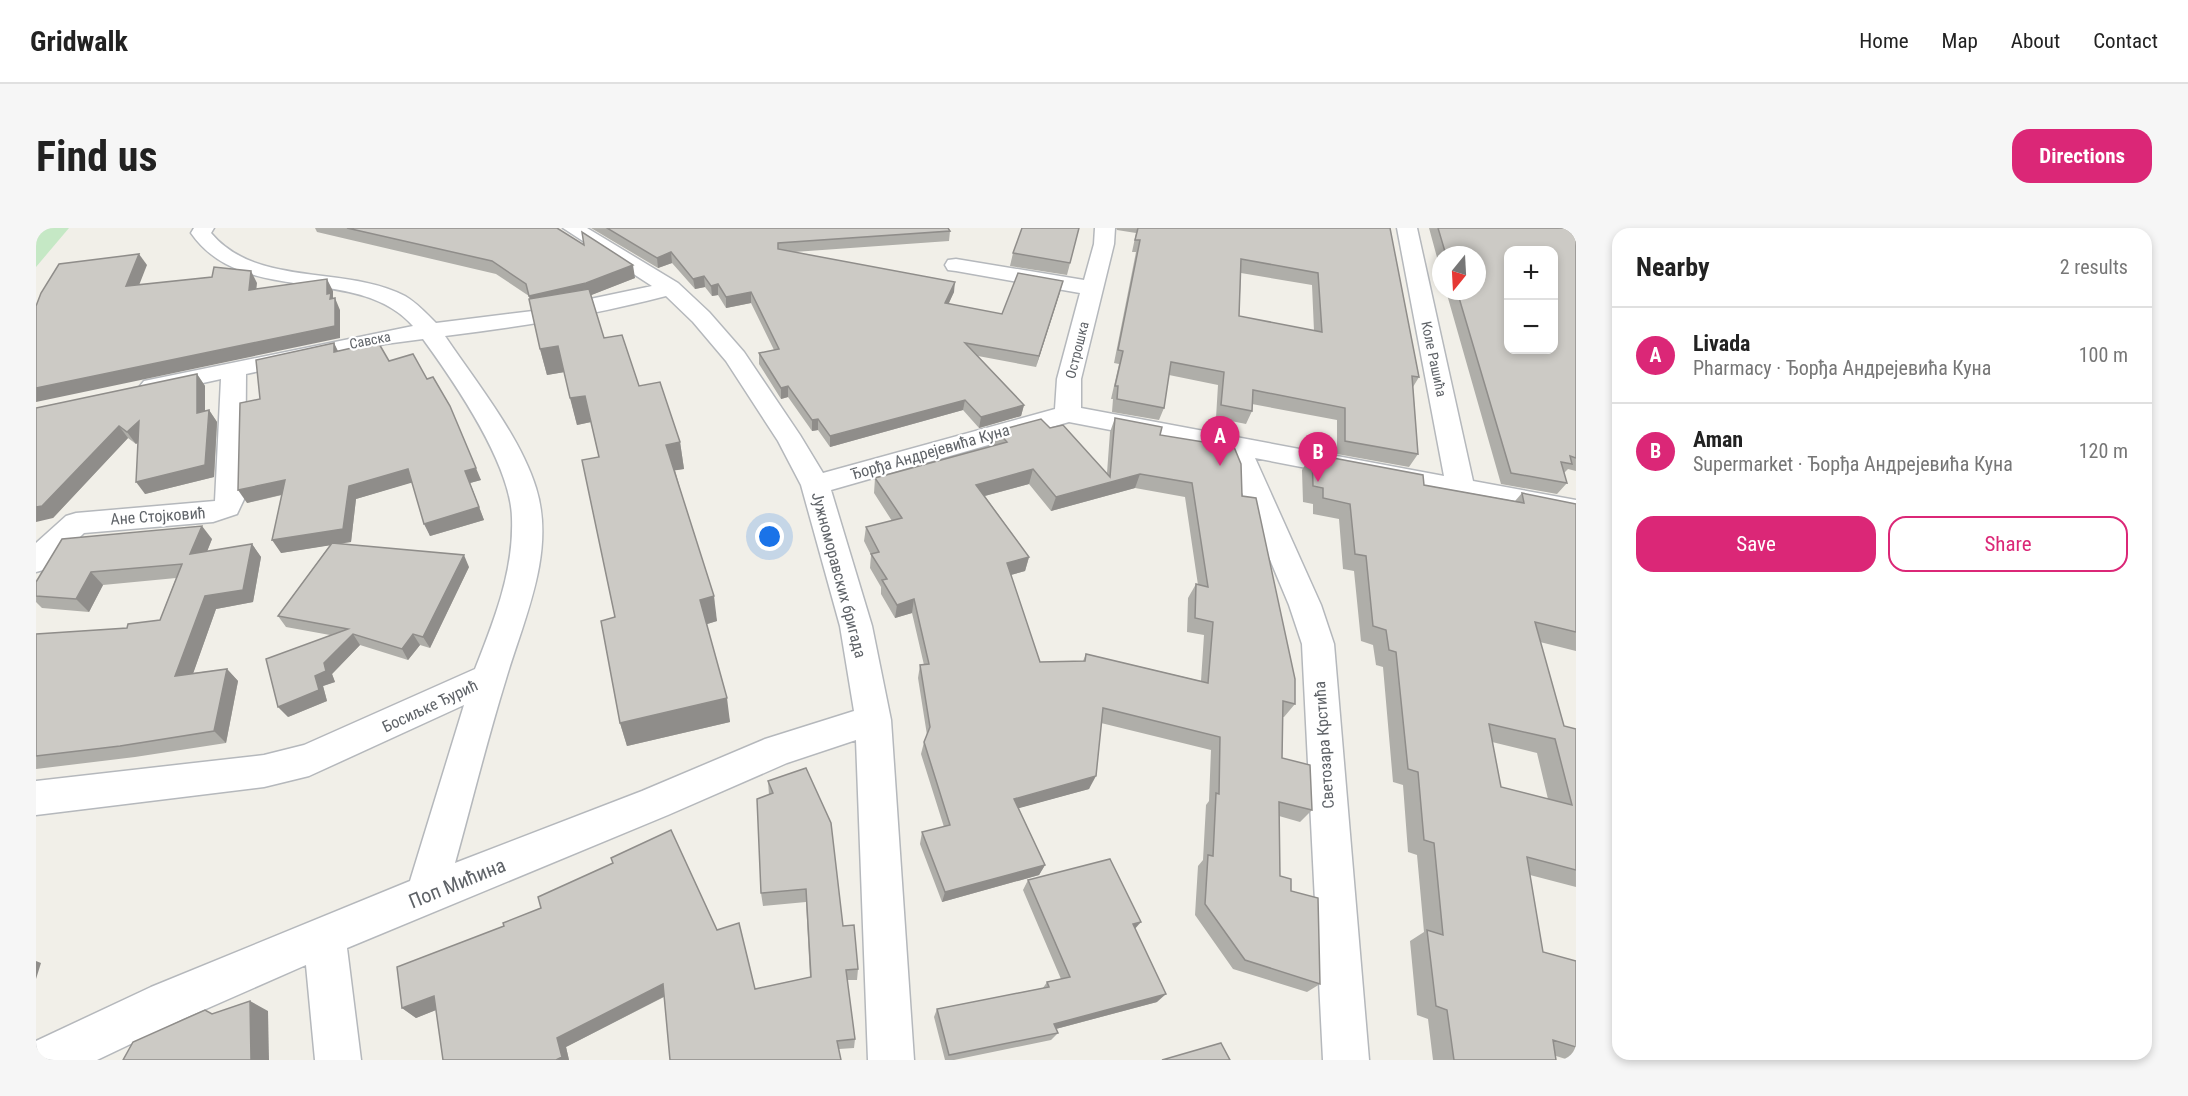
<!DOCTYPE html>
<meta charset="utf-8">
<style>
:root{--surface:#fff;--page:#f6f6f6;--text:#222;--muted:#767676;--line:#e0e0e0;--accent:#db2777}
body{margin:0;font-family:"Roboto Condensed",sans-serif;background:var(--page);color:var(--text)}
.controls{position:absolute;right:18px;top:18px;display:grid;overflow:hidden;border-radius:12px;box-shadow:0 3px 9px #0003}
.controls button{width:54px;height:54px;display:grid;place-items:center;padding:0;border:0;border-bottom:2px solid var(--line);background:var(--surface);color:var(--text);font:30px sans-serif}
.compass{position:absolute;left:1396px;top:18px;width:54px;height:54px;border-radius:50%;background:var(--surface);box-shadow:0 3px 9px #0003;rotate:198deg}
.you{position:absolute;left:734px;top:309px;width:21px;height:21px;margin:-15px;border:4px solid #fff;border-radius:50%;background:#1a73e8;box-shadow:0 0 0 9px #1a73e833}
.badge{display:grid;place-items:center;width:39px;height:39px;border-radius:50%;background:var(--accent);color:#fff;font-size:20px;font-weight:700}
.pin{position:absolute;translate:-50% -50px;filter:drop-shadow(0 2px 3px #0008)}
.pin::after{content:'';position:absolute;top:32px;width:21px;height:18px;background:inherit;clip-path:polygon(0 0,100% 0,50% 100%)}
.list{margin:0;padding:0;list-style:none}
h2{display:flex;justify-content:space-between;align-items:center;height:78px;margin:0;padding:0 24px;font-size:26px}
h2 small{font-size:20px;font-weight:400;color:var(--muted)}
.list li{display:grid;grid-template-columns:39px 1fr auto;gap:18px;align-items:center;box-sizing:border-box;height:96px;padding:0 24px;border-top:2px solid var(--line)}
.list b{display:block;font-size:22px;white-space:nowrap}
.list p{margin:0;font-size:20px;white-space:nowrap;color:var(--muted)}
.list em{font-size:20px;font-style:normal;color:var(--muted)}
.actions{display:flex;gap:12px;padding:18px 24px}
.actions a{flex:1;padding:14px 0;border:2px solid var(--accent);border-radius:18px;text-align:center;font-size:21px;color:var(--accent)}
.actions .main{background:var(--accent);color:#fff}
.map{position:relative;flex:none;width:1540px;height:832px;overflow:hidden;border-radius:18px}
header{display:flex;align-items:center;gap:36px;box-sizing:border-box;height:84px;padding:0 30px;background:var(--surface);border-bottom:2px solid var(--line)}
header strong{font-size:28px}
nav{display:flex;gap:33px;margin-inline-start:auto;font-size:21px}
.intro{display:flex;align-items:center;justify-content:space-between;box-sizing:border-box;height:144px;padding:0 36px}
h1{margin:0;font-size:42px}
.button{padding:15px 27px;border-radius:18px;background:var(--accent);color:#fff;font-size:21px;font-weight:700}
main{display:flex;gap:36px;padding:0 36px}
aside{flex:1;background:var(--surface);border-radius:18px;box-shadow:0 3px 9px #0003}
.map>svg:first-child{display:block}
.green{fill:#c5e8c5}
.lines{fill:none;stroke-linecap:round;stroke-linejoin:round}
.minor-casing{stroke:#b5b8bc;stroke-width:3}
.minor{fill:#fff;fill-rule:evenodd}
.wall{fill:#afaea9;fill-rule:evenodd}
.shaded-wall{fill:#8f8d8a}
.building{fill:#cccac5;stroke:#8f8d8a;stroke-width:1.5;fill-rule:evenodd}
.labels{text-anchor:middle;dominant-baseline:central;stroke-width:4.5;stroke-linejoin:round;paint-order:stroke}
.far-street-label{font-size:14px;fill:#5f6368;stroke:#fff}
.street-label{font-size:16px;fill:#5f6368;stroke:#fff}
.near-street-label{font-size:20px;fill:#5f6368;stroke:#fff}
</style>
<header>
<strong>Gridwalk</strong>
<nav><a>Home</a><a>Map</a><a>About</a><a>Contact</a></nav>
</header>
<div class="intro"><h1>Find us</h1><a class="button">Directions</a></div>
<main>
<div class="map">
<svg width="1540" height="832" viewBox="0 0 1540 832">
<rect width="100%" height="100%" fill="#f1efe8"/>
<path class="green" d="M0,0H33L0,39Z"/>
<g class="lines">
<g class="minor-casing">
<path id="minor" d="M158,0H178L175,5C221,60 310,37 369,68C381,75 390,85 400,95L497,83L616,58L527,0H551L642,55L673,84L708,124L764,207L787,245L1019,181L1021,151L1044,65L920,43L912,42L909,37L912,32L920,31L1048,52L1058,16L1059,0H1079L1078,16L1045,151V180L1408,248L1361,0H1381L1437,253L1540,272V292L1219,230L1285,377L1298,416L1333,832H1287L1266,416L1253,377L1189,224L1033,194L795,262L836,398L855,492L878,832H832L820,512L751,535L632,587L311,720L325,832H279L270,737L147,791L61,832H0V813L115,759L374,653L428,477L273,548L228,559L0,587V553L228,527L268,517L439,441C458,393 478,343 476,290C475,236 419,155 387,111L349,116L210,146L209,269L201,286L177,294L48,305L11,341L0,344V315L30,288L40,285L179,273L185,151L117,166L108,163L104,158L108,153L377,98C322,35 207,80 155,5ZM630,68L657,94L690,133L742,213L765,257L804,398L818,483L729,511L606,563L419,635C436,574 451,512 470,451C488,390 520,324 500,260C484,208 440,154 409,108C484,99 557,87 630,68Z"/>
</g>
<use href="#minor" class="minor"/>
</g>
<g class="wall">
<path d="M279,0H521L599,50L555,67L568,110L644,214L648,241L639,242L681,393L671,396L694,494L591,518L584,495L579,389L563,229L555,194L541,197L528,144L511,147L504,121L493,68L460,46L281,4Z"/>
<path d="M555,0H912L914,3L913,13L758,24L918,64L912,76L966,86L1024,64L1000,139L942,128L988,177L985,188L943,200L927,182L794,219L782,202L776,203L752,169L745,171L723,136V125L738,122L715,75L690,80L682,67L676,68L669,59L659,61L636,35L622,40Z"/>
<path d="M1043,0L1031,47L974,38L977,25Z"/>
<path d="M1080,0H1354L1383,149L1377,159L1382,226L1373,239L1301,226V192L1216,176V183L1210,196L1180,190L1182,157L1133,147L1128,180L1123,192L1076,184L1077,171H1075L1083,136L1078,135L1100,24H1096L1100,5L1081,2ZM1205,45L1276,57L1278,103L1203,88Z"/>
<path d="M1393,0H1540V243L1532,241L1528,245L1531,255L1521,266L1465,256L1410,63H1441V27H1405V44Z"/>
<path d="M298,115L302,123L353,133L445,252L434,255L448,292L394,308L376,254L320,271L315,314L303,315L433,339L394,420L384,417L372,432L324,417L296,446L299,454L287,458L291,473L252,489L294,407L250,399L242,388L294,317L245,325L246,267L211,275L224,171Z"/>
<path d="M161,146L169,158V183L173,182L181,194L178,249L109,266L102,215L100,216L92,210L17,290L0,180Z"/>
<path d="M1079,190L1124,207L1206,268L1259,476L1248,489H1247L1246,530L1276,582L1264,594L1243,588L1244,648L1255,663L1284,756L1271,764L1197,741L1159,687L1162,638L1167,632L1170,577L1173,573L1175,522L1065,495L1053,561L982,580L1009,637L1003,647L906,674L884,616L886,604L908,599L885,526L888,514L891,507L882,450L884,437H888L876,385L859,390L845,366V359L834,340L835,327L828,313L830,299L856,293L838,265L839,250L958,218L961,203L1014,200L1071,245L1074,204ZM993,256L1015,283L1099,260L1149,269L1162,357L1160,356L1152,370L1151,404L1168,407L1165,453L1050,426L1047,433L1004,434L975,347L989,343L993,329L949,268Z"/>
<path d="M1276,226L1388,257L1479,273L1486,265L1540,276V423L1504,414L1528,498L1540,501V659L1494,647L1507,724L1540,733V832H1533L1520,828V832H1397L1392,791L1381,787L1374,713L1388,704L1381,627L1372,624L1367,557L1357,554L1347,439L1340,437L1337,417L1325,413L1318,343L1307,341L1303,291L1277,286V276L1267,274L1266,242ZM1456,514L1501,525L1512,571L1465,559Z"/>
<path d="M176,311L171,323L216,316L225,329L217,374L180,381L157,445L191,441L202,453L190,515L99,529L0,541V406L91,400L124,392L140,350L67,357L53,384L6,380L0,374V354Z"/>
<path d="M732,553L807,698L822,741L821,752H811L819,811L818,820L803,821L628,769L530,819L533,832H407L400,782L380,790L366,780L681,702L719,761L774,749L770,674L727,678L725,665L733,567Z"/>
<path d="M992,652L1099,701L1121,774L1020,801L1022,805L1015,812L918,832H909L898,789L901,781L1007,760L1011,754L1025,751L987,662Z"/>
</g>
<g class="shaded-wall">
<path d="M635,24L636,35L622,40L621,30Z"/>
<path d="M103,26L111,37L98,70L90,58Z"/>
<path d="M597,37L599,50L553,68L496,81L493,68Z"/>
<path d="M215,43L221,55L219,74L213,62Z"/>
<path d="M668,48L669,59L659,61L657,51Z"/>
<path d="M291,51L297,63V70L299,74V70L304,82V110L0,174V160L291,66Z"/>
<path d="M1027,53L1024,64L1000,139L1003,128Z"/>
<path d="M919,54L918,64L908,86L909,75Z"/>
<path d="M682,56V67L676,68L675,58Z"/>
<path d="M715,64V75L690,80V69Z"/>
<path d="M298,115L304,128L298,124Z"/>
<path d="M522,118L529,144L511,147L504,121Z"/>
<path d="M161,146L169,158V197L161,185Z"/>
<path d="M752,158V169L745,171V160Z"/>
<path d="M549,168L555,194L541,197L534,170Z"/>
<path d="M929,172L927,182L794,219V208Z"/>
<path d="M988,177L985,188L943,200L945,189Z"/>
<path d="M173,182L181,194L178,249L109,266L100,254Z"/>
<path d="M782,191V202L776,203V192Z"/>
<path d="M103,193L112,205L100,216L91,204Z"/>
<path d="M83,198L92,210L17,290L0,294V279Z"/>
<path d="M644,214L648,241L635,243L630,217Z"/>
<path d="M440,240L445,252L434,255L448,292L394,308L388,296L429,243Z"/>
<path d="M372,241L378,254L320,271L315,314L245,325L236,312L313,258Z"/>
<path d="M997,241L993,256L937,271L940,257Z"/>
<path d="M1104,246L1099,260L1015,283L1020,269Z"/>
<path d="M249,252L257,264L211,275L202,262Z"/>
<path d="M166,298L176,311L165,339L154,326Z"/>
<path d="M216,316L225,329L217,374L180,381L152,460L139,448L169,368Z"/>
<path d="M428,327L433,339L394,420L387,409Z"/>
<path d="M993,329L989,343L967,349L971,335Z"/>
<path d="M55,344L67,357L53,384L40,371Z"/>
<path d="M678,368L681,393L668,397L664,372Z"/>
<path d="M878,371L876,385L859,390L861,377Z"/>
<path d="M317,406L324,417L296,446L299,454L287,458L291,473L252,489L242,479L279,448L288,435Z"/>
<path d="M377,406L384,417L372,432L366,421Z"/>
<path d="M191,441L202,453L190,515L178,503Z"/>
<path d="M691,470L694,494L591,518L584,495Z"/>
<path d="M1060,548L1053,561L973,583L978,571Z"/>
<path d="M1009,637L1003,647L906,674L909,664Z"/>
<path d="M1105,694L1097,703V696Z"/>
<path d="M0,733L5,735L0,751Z"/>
<path d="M627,756L631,767L530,819L533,832H520L521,810Z"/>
<path d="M1130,766L1121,774L1012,803L1018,796Z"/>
<path d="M398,768L410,778L380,790L366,780Z"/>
<path d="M214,773L232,783L233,832H215Z"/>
</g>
<g class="building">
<path d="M311,0H521L548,17L546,4L597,37L550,55L493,68L490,56L456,33Z"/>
<path d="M571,0H912L914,3L742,15V21L919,54L909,75L966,86L982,45L1027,53L1003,128L929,115L988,177L945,189L929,172L794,208L782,191L776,192L752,158L745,160L723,125L743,121L715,64L690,69L682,56L675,58L668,48L657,51L635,24L621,30Z"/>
<path d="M986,0H1043L1034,35L977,25Z"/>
<path d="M1102,0H1354L1383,149L1376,148L1382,226L1309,213V180L1217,162L1216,183L1185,177L1188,144L1135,134L1128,180L1081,171L1082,158H1079L1087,123L1082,122L1104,12H1099ZM1205,31L1282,45L1286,104L1203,88Z"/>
<path d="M1402,0H1540V230L1534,228L1536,236L1525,234L1531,255L1475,245L1421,63H1441V27H1410ZM1473,22H1518V122H1473Z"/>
<path d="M103,26L90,58L176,49L178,39L215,43L213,62L291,51V66L295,65L294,71L299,70V98L0,160V78L5,65L23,36Z"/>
<path d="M553,61L568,110L586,107L603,158L624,154L644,214L630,217L678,368L664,372L691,470L584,495L565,393L579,389L546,232L563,229L549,168L534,170L522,118L504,121L493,71Z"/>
<path d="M342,114L353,133L377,126L391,151L397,149L414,178L440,240L429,243L443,279L388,296L372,241L313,258L307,301L236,312L249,252L202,262L204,175L224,171L220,132L298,115V124Z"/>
<path d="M161,146V185L173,182L169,237L100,254L103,193L91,204L83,198L6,278L0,279V180Z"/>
<path d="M1079,190L1126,199L1124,207L1198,219L1205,236L1206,268L1220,270L1259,451V476L1247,473L1246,530L1274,537L1276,582L1243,574L1244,648L1255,651V663L1282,670L1284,756L1209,732L1169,676L1172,627L1177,628L1180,565L1183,566L1184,509L1067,480L1060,548L978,571L1009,637L909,664L886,604L914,597L888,514L894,499L884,437L893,436L878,371L861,377L846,352L851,351L835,326L843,324L830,299L866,290L839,250L971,214L961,203L1005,191L1014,200L1027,197L1074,249ZM997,241L1020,269L1104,246L1156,255L1172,359L1160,356L1159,390L1177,394L1172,455L1050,426L1049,433L1004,434L971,335L993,329L940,257Z"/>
<path d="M1276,226L1387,247L1388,257L1488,275L1486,265L1540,276V404L1499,394L1528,498L1540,501V642L1491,629L1507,724L1540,733V819L1517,812L1520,832H1418L1411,782L1400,778L1391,702L1407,707L1398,615L1388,612L1382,544L1372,541L1360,424L1353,422L1350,402L1337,398L1330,328L1319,326L1314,276L1287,270V260L1277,258ZM1453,496L1519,511L1536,577L1465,559Z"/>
<path d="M166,298L154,326L216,316L207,362L169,368L139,448L191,441L178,503L84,518L0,528V406L91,400L92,396L124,392L146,336L55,344L40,371L0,368V354L26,311Z"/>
<path d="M296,315L428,327L387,409L377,406L366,421L317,406L288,435L290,443L279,448L283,462L242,479L230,431L312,401L242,388Z"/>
<path d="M770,540L795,595L807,698L818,697L822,741L810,742L819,811L801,813L805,832H634L627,756L521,810L526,829L520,832H407L398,768L366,780L361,739L468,698L467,695L505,680L502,669L577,635L575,630L635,602L681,702L703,695L719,761L775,749L770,661L725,665L721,571L737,565L732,553Z"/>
<path d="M1074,631L1105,694L1097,696L1130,766L1018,796L1022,805L913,827L901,781L1013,759L1011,754L1034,749L992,652Z"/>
<path d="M214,773L215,832H87L97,814L169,782L176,786Z"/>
<path d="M1185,815L1194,832H1126Z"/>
</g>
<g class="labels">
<g class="far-street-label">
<text transform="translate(334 112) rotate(-11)">Савска</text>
<text transform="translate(1041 122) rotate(-76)">Острошка</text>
<text transform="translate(1398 131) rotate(78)">Коле Рашића</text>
</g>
<g class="street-label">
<text transform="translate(894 224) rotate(-16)">Ђорђа Андрејевића Куна</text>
<text transform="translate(122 288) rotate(-4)">Ане Стојковић</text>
<text transform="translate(803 347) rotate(75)">Јужноморавских бригада</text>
<text transform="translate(394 478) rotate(-25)">Босиљке Ђурић</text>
<text transform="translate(1288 517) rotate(-94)">Светозара Крстића</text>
</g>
<g class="near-street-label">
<text transform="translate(421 655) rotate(-22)">Поп Мићина</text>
</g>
</g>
</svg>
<div class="controls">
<button>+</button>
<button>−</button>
</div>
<svg class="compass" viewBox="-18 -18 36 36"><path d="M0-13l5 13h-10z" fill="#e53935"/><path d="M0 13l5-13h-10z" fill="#767676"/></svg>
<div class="you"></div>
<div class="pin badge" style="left:1184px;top:238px">A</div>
<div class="pin badge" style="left:1282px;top:254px">B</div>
</div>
<aside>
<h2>Nearby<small>2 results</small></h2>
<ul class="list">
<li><span class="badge">A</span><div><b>Livada</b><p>Pharmacy · Ђорђа Андрејевића Куна</p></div><em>100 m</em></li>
<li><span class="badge">B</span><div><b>Aman</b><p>Supermarket · Ђорђа Андрејевића Куна</p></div><em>120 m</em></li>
</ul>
<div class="actions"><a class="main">Save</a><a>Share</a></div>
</aside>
</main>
